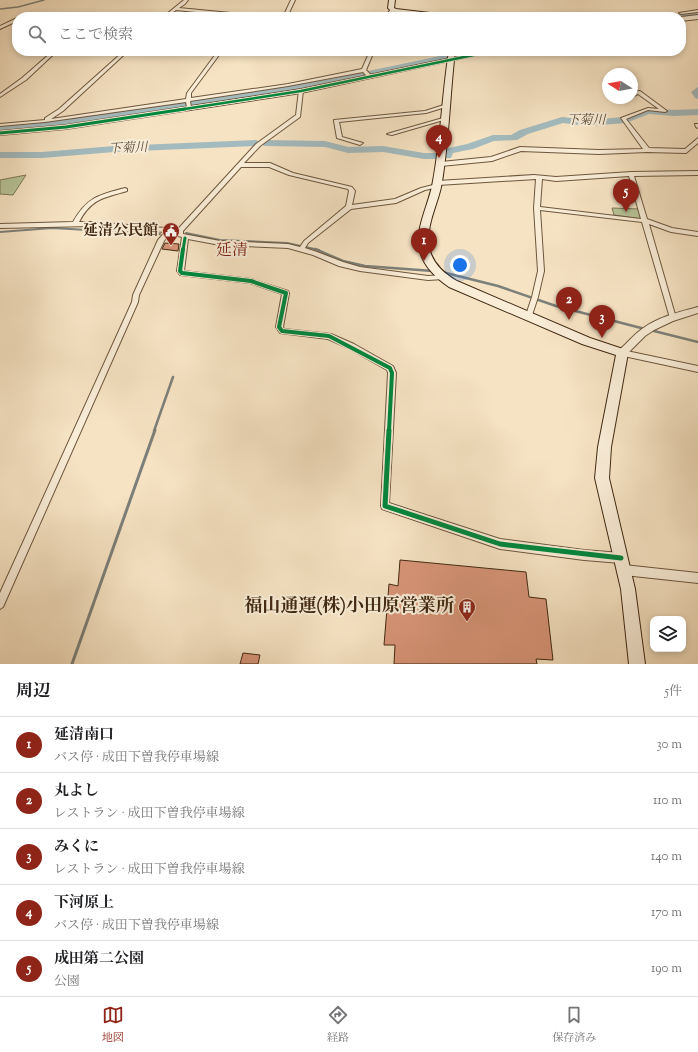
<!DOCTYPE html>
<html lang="ja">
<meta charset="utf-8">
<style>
:root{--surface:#fff;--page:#f2f2f2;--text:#202124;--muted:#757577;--line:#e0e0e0;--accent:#8f2418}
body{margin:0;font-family:"Sorts Mill Goudy","Noto Serif JP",serif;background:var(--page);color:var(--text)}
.controls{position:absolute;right:12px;bottom:12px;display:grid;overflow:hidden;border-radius:8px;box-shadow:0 2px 6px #0003}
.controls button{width:36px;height:36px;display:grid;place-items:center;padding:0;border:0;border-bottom:1px solid var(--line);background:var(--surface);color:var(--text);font:20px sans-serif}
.compass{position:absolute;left:602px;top:68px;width:36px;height:36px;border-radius:50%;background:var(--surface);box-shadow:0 2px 6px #0003;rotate:281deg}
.you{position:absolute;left:460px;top:265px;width:14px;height:14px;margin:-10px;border:3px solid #fff;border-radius:50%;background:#1a73e8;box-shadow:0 0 0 6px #1a73e833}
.badge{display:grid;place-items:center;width:26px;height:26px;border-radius:50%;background:var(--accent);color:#fff;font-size:13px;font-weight:700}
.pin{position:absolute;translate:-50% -33px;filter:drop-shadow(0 1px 2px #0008)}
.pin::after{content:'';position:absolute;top:21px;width:14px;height:12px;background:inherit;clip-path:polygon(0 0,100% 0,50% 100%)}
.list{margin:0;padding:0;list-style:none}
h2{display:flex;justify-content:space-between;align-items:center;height:52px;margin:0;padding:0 16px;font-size:17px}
h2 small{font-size:13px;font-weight:400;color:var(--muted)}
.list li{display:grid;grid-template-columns:26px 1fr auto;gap:12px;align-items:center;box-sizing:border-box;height:56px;padding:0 16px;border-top:1px solid var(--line)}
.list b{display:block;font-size:15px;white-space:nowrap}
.list p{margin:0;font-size:13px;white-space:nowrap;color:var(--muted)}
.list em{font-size:13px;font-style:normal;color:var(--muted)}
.icon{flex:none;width:22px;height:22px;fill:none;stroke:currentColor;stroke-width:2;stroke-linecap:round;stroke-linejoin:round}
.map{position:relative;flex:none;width:698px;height:664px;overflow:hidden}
.search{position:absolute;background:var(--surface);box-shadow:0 2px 6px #0003;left:12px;right:12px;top:12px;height:44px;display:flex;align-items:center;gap:10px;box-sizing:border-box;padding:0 14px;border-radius:16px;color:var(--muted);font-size:15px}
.sheet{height:332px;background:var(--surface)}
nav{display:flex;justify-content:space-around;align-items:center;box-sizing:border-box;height:56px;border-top:1px solid var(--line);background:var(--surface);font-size:11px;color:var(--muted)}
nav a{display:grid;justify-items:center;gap:2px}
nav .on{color:var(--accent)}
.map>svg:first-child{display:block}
.green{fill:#b7c598;stroke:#7c7655}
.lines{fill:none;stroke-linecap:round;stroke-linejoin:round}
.stream-far3{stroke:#7c807a;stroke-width:1.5}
.stream-far2{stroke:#7c807a;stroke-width:2}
.stream-far1{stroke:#7c807a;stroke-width:2.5}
.stream{stroke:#7c807a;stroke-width:3}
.river{fill:#a3bbbf;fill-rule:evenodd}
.building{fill:#d89578;stroke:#412812}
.minor-casing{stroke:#6e573e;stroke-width:2}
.tertiary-casing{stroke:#6e573e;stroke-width:2}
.secondary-casing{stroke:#412812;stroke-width:2}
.minor{fill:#f9edd8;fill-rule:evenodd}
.tertiary{fill:#f9edd8;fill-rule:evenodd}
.secondary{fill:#f9edd8;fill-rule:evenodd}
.cycleway-far3-casing{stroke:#f9edd8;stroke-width:4}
.cycleway-far2-casing{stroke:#f9edd8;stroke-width:5}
.cycleway-far1-casing{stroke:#f9edd8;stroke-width:6}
.cycleway-casing{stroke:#f9edd8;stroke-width:8}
.cycleway-far3{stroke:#00873e;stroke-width:2.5}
.cycleway-far2{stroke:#00873e;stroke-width:3}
.cycleway-far1{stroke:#00873e;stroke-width:4}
.cycleway{stroke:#00873e;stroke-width:5}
.labels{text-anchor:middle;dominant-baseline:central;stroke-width:4;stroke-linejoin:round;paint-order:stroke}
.far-water-label{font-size:13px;font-style:italic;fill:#5a4d3d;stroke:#f9edd8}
.poi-label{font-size:15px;font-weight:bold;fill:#412812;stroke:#f9edd8;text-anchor:end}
.neighbourhood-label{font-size:16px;fill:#7a1f14;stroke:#f9edd8}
.near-poi-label{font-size:18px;font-weight:bold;fill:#412812;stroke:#f9edd8;text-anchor:end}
</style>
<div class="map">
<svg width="698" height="664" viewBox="0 0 698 664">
<rect width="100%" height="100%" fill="#f6e3c3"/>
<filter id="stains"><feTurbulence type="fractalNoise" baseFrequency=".005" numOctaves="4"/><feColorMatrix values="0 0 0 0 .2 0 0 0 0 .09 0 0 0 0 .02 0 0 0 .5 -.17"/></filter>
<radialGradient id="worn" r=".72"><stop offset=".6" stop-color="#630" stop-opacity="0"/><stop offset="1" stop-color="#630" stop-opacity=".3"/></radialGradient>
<g class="green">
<path d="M26,175L13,195L0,194V180Z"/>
<path d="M612,208L639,209L642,219L614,215Z"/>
</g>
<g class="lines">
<path class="stream-far3" d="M0,9L18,7L44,0"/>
<g class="stream-far2">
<path d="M0,232L52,228L160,234"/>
<path d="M186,233L220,240L287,243L319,250"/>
</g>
<g class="stream-far1">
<path d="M315,249L343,261L365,266L433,271"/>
<path d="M442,272L498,286L556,306L645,329"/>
<path d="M650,330L698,342"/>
<path d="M154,431L173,377"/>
</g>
<path class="stream" d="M72,664L155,430"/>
<g class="river">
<path d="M698,12V16L681,19V17H671L675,15Z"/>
<path d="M464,51H480L476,54L330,85L34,130L0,132V126L34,124L330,79Z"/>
<path d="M698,87V99L695,98L691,92Z"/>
<path d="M648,108L674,110L698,109V115L674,116L649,114L626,123L588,126L563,123L528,134L517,140L494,141L473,149L453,153L451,158H443L442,156L444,149L467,144L493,135H511L520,130L562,117L588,120L624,117Z"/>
<path d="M256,140L260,142L265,140L325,141L348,147L383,146L424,153H436L441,156L436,159H424L383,152L348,153L325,147L265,146L260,144L256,146L114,152L42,158H0V152H42L114,146Z"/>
</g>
</g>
<g class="building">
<path d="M165,243L179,244L178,251L162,249Z"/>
<path d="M400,560L526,572L529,597L546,599L553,660L536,659L537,664H394L395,645H384L389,584L398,586Z"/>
<path d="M243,653L260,655L258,664H240Z"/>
</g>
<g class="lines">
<g class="minor-casing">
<g id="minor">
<path d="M184,0H188L185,4L179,8L241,14L244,17L176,10L167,17H163Z"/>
<path d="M291,0H295L287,17H283Z"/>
<path d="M391,9L394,10L389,17H385Z"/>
<path d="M698,10V12L681,14L679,13Z"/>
<path d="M17,18V21L0,29V26Z"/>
<path d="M53,51H57L26,80L0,97V94L22,78Z"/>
<path d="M124,51H128L63,111L51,119L186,99L187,93L218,51H222L191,93V98L288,84L362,69L370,51H374L366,70L373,77L369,78L363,72L288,86L190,101L191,107L189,108L187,107L186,102L45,122L0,126V124L45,120V118L59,109Z"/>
<path d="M299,90L303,91L300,117L260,146L244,163H270L293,173L352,187L355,191L352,205L395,199L421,188L437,184L435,183L438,181L534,175L556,177L631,172L698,171V175L634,176L647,219L672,228L698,232V236L671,232L649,224L676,318L673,321L670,318L642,222L540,210L544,271L538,297L532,315L529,318L527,317L526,315L532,297L538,271L534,208L536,179L438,185L440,186L439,187L425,190L396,203L351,209L308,243L305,248L317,252L343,262L360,267L428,276L444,275L445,277L444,279L428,280L360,271L339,266L313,255L288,248L220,245L188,239L184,271L251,279L288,291L289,293L283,327L284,329L331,334L354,344L393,366L396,373L389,503L500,539L584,550L621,553L624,555L626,558L624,561L621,563L584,560L500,549L382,509L381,506L388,373L387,370L348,348L328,339L280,333L276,327L282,294L250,283L180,275L177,271L182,237L178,236L177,233L171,232L164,241L139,295L138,302L3,607L0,609V593L132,302L133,295L158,240L165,232L91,226L0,228V224L73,222C87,197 99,195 125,188L127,189V191C103,198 91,199 79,222H91L178,229L256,144L296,115ZM241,167H269L289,175L348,189L349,191L346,206L304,241L300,247L288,244L220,241L183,234V231ZM629,176L641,219L540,207L542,179L556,181Z"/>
<path d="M636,91H640L667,111L665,112L648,110L626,119L649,148L685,149L698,138V143L686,153L647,152L599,154L521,151L492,161L441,166L438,164L441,162L491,157L520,147L599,150L643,149L621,118L648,108L659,109L638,94L632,97V94Z"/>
<path d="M619,98H630C628,100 621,100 619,98Z"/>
<path d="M447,104L449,105V106L426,113L339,122L342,137L363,143L360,145L337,138L334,121V120L425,111Z"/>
<path d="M443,118L447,119L392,135L387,134Z"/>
<path d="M695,124H698V128L696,127Z"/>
<path d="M622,350L698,366V372L619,355L618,353L619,351Z"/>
<path d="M624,565L698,573V583L624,575L621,573L619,570L621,567Z"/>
</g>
</g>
<g class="tertiary-casing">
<g id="tertiary">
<path d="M698,15V19L681,21V17Z"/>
<path d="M485,51H496L301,93L66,129L0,135V131L66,125L301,89Z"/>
<path d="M698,307V313L673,321L654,330L645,336L625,356H619L617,353L619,350C627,344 633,335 642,329C658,317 679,312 698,307Z"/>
</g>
</g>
<g class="secondary-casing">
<g id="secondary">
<path d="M389,0H395L394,8L396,9L447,15L450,17H431L392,12L388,8Z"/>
<path d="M449,51H455C450,94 449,138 442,182C439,202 425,226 429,247C432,263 443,273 457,281L590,338L626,350L628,353L611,447L609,478L635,589L645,664H629L621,589L595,478L598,447L616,355L582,344L449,287C435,277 422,265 419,247C416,225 430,202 433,181C441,138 442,94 449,51Z"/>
</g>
</g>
<use href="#minor" class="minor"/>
<use href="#tertiary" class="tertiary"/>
<use href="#secondary" class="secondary"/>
<g class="cycleway-far3-casing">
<path id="cycleway-far3" d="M178,110L301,91L493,51"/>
</g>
<g class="cycleway-far2-casing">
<g id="cycleway-far2">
<path d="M0,133L66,127L185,109"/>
<path d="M183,250L185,238"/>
</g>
</g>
<g class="cycleway-far1-casing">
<path id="cycleway-far1" d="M183,249L180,271L182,273L251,281L286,293L279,327L282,331L329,336L390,368L392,373L389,431"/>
</g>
<g class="cycleway-casing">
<path id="cycleway" d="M389,430L385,506L500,544L621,558"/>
</g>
<use href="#cycleway-far3" class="cycleway-far3"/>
<use href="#cycleway-far2" class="cycleway-far2"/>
<use href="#cycleway-far1" class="cycleway-far1"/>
<use href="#cycleway" class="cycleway"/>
</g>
<defs>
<g id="civic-pin" transform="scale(0.9)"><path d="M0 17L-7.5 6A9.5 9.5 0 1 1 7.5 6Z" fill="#8f2418" stroke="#f9edd8"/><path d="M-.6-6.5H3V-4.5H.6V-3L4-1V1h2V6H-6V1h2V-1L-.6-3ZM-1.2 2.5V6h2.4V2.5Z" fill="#fff"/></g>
<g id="building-pin" transform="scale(0.9)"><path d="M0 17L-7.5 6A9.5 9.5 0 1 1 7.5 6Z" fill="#8f2418" stroke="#f9edd8"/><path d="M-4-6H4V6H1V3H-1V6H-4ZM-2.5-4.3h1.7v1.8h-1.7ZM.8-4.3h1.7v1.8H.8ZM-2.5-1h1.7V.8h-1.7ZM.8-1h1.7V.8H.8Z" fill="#fff"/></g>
</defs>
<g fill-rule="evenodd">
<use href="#civic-pin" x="171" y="231"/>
<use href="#building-pin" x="467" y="607"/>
</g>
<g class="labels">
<g class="far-water-label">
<text x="586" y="121">下菊川</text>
<text transform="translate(128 149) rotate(-3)">下菊川</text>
</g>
<g class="poi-label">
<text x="158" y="231">延清公民館</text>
</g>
<g class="neighbourhood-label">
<text x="232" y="251">延清</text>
</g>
<g class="near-poi-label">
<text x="454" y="607">福山通運(株)小田原営業所</text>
</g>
</g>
<rect width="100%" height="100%" filter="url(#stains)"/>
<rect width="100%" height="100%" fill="url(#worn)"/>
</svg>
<div class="controls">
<button><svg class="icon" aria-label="layers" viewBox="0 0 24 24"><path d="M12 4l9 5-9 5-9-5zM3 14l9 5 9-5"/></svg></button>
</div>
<svg class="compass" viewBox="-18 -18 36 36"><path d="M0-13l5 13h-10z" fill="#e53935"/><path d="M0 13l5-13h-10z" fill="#757577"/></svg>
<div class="you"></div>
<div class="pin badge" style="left:424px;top:261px">1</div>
<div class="pin badge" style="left:569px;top:320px">2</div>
<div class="pin badge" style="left:602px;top:338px">3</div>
<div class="pin badge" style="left:439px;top:158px">4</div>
<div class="pin badge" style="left:626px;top:212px">5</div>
<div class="search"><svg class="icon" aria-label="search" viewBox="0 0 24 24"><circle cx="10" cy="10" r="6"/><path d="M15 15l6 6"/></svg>ここで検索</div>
</div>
<section class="sheet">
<h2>周辺<small>5件</small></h2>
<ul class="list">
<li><span class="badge">1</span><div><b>延清南口</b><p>バス停 · 成田下曽我停車場線</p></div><em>30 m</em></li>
<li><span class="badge">2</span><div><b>丸よし</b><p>レストラン · 成田下曽我停車場線</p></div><em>110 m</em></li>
<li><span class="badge">3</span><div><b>みくに</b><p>レストラン · 成田下曽我停車場線</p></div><em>140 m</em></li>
<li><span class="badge">4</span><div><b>下河原上</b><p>バス停 · 成田下曽我停車場線</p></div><em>170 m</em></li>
<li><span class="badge">5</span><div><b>成田第二公園</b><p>公園</p></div><em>190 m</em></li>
</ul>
</section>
<nav>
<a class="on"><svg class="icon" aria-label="map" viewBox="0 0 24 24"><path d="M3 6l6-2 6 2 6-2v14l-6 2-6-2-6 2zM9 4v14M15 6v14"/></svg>地図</a>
<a><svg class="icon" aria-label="directions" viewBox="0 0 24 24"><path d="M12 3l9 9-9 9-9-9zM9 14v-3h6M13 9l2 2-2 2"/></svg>経路</a>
<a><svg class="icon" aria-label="saved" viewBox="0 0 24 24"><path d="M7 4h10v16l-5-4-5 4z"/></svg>保存済み</a>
</nav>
